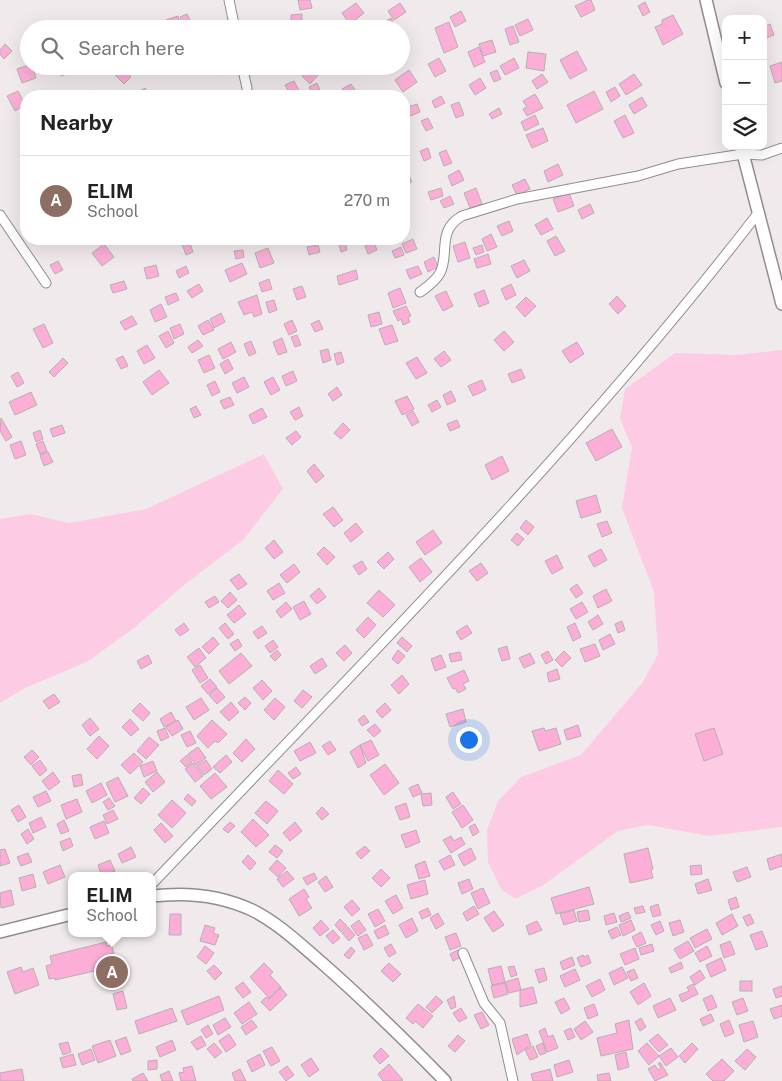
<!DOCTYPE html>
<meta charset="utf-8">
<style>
:root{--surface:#fff;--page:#f6f6f6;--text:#222;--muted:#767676;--line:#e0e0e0;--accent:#2563eb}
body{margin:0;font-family:"Public Sans",sans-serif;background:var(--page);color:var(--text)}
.controls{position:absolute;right:15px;top:15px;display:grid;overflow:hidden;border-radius:10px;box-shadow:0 5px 20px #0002}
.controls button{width:45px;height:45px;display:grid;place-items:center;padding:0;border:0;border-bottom:1px solid var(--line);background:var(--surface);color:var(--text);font:25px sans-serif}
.you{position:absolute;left:468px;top:739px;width:18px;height:18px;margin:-12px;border:4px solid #fff;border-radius:50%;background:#1a73e8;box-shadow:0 0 0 8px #1a73e833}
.badge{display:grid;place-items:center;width:32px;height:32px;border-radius:50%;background:var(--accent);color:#fff;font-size:16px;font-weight:700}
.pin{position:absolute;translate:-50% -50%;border:2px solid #fff;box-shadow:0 1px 5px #0006}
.popup{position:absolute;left:68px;top:872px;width:88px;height:65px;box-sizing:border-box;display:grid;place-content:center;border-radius:10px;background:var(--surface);filter:drop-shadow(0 1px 4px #0005);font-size:16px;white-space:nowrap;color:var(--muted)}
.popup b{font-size:19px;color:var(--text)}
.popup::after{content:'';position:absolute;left:50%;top:100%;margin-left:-10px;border:10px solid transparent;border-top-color:var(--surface)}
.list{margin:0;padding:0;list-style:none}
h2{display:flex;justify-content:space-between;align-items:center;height:65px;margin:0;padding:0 20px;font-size:21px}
h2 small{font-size:16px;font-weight:400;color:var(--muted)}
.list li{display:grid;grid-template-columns:32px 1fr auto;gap:15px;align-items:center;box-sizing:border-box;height:90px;padding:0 20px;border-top:1px solid var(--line)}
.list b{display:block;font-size:19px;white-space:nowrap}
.list p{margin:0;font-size:16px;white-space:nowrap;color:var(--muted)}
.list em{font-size:16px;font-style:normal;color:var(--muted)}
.icon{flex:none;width:28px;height:28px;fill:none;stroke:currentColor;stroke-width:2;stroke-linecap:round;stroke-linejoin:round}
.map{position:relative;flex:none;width:782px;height:1081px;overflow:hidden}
.search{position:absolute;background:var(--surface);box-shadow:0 5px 20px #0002;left:20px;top:20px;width:390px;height:55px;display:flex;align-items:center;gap:12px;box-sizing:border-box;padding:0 18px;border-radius:28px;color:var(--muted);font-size:19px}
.panel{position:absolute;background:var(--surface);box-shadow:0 5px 20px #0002;left:20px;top:90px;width:390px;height:155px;border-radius:20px}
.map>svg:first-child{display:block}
.green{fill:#fdcce4}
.building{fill:#fdaed7;stroke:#b6afb2}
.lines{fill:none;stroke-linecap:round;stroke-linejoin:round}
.street-casing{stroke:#938c8f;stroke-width:11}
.secondary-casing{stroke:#938c8f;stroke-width:14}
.street{stroke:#fff;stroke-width:9}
.secondary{stroke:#fff;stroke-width:11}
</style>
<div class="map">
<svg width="782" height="1081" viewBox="0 0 782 1081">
<rect width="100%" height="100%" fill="#f1eaed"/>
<g class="green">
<path d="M782,350V827L709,836L648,825L618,831L542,886L515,899L501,889L488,862L487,830L498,801L521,777L581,755L643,682L658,654L654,592L622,508L632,447L620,419L625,389L675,353L735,355Z"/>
<path d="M264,454L283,489L243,540L184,585L134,628L87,662L25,688L0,703V519L30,514L69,523L146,509Z"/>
</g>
<g class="building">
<path d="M298,0H310L312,8L300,10Z"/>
<path d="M588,0H591L595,10L581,17L575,6Z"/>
<path d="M645,2L650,12L643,16L638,6Z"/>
<path d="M356,3L364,13L350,24L342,13Z"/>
<path d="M400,3L406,12L394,20L388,11Z"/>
<path d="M461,11L466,21L455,27L450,17Z"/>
<path d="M187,14L192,24L185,27L180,17Z"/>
<path d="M302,14V20L291,22V15Z"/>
<path d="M673,15L683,34L663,45L655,27L662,24V20Z"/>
<path d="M178,16L180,24L168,28L166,20Z"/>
<path d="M391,18L394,24L384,29L381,24Z"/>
<path d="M528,19L533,30L520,36L515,25Z"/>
<path d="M331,21L336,29H319Z"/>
<path d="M449,22L458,47L444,53L435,28Z"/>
<path d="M770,24L774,35L763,39V27Z"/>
<path d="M513,26L519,42L510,45L505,29Z"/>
<path d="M492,40L496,52L483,56L479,44Z"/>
<path d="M5,44L12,51L4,59L0,54V50Z"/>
<path d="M479,47L485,62L474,67L468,52Z"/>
<path d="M577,51L587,70L570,79L560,60Z"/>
<path d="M528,52L546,54L544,71L526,68Z"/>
<path d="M439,58L446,71L435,77L428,64Z"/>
<path d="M514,58L519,68L505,75L500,66Z"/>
<path d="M782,62V81L775,83L770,66Z"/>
<path d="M29,65L32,66L36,78L22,83L17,69Z"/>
<path d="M58,66H70L72,72L61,76Z"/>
<path d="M121,66L131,77L124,84L114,74Z"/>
<path d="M181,66L182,70L167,74L164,67Z"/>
<path d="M214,66H224L226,72L217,75Z"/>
<path d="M313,66L320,73L310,84L302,76Z"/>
<path d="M409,70L417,82L403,92L395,80Z"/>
<path d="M497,70L501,79L494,82L490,73Z"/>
<path d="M542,74L548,82L537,89L532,81Z"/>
<path d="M634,74L642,85L626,95L619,84Z"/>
<path d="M480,78L486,88L475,95L469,85Z"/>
<path d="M294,81L300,92L291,96L285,85Z"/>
<path d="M317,83L322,95L313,96L309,87Z"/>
<path d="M351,84L357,93L347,96L342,89Z"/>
<path d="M615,87L620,96L611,102L606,92Z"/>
<path d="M145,88L150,96H134L133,95Z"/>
<path d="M94,90L96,96H77L76,95Z"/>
<path d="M18,91L25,105L15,111L7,96Z"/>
<path d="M594,91L603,109L576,123L567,105Z"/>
<path d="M535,94L543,108L527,116L523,109L527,107L523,101Z"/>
<path d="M441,96L445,103L435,108L432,101Z"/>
<path d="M642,97L647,106L634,114L629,105Z"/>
<path d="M459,102L464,115L456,118L451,105Z"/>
<path d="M417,104L420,112L408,117L405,108Z"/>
<path d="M499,108L502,114L492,119L489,114Z"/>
<path d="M535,115L539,124L525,131L521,122Z"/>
<path d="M625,115L634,133L623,138L614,121Z"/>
<path d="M428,118L433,128L426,131L421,121Z"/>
<path d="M543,128L548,141L532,148L526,135Z"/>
<path d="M428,148L431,158L424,161L420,151Z"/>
<path d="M446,150L452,163L444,166L439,153Z"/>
<path d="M558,164L563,175L548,182L544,171Z"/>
<path d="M406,170L412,182L404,186V171Z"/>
<path d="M459,170L464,180L452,186L448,176Z"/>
<path d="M525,179L530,189L517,195L512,185Z"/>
<path d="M441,188L443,196L431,200L428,192Z"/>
<path d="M476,188L482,204L470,208L464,193Z"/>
<path d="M569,193L574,206L558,212L553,199Z"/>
<path d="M450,196L454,204L444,208L440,201Z"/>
<path d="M590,204L594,213L582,219L578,210Z"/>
<path d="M547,218L553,229L541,235L535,225Z"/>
<path d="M509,221L513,231L502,236L497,226Z"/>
<path d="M491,234L497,247L487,251L482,239Z"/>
<path d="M556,236L565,251L555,256L547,241Z"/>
<path d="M344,239L347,250L341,252L338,240Z"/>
<path d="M413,239L417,249L406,253L402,244Z"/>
<path d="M189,241L193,252L186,255L182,244Z"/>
<path d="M374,242L377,250L368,254L365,246Z"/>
<path d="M465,242L470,258L458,262L453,246Z"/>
<path d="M104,244L114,257L102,266L92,253Z"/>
<path d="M318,245L320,252L309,255L307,247Z"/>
<path d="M482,245L484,252L476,255L473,248Z"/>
<path d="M401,247L404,255L395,258L392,251Z"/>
<path d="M268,248L274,263L260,268L255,253Z"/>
<path d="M243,250L244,257L236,259L234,251Z"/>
<path d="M488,254L491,264L477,268L474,259Z"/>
<path d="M434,257L438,267L428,272L424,262Z"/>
<path d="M524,260L530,271L517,278L511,266Z"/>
<path d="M58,261L63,270L55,274L50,265Z"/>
<path d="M242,263L247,274L230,282L225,270Z"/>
<path d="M156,265L159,276L147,279L144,268Z"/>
<path d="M186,266L189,273L179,278L176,271Z"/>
<path d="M418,266L422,274L410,279L406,270Z"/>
<path d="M356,270L358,279L339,285L337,276Z"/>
<path d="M269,279L272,289L262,292L259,283Z"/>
<path d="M124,281L127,289L113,293L110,285Z"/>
<path d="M199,284L203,291L192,298L187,291Z"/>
<path d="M511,284L516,295L506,300L501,289Z"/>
<path d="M302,286L306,297L297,300L293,289Z"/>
<path d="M400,288L406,303L393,308L388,293Z"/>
<path d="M484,290L489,303L479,307L474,294Z"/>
<path d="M446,291L453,306L443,311L435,296Z"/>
<path d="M176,293L179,300L168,305L165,297Z"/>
<path d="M257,295L262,314L254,317L252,312L244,315L238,302Z"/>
<path d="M617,296L626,306L618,314L609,304Z"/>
<path d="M526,297L536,306L525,317L516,307Z"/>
<path d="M274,300L277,310L269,313L266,302Z"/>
<path d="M161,304L167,317L155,322L150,310Z"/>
<path d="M406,306L411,316L408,317L410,322L403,325L401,319L398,321L393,311Z"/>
<path d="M379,312L382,324L371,327L368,315Z"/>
<path d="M221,313L225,322L214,328L210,319Z"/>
<path d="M132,316L137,324L125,330L120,322Z"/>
<path d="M208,320L214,330L203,335L198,326Z"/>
<path d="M292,320L297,331L289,335L284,324Z"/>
<path d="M319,320L323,329L315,332L311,324Z"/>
<path d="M44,324L53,343L43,348L33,329Z"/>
<path d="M180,324L184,334L174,339L170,328Z"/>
<path d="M392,325L398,341L385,345L379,329Z"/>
<path d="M168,331L174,343L166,348L159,336Z"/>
<path d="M504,331L514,342L504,351L494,340Z"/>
<path d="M297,335L301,345L295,347L291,337Z"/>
<path d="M282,338L287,352L278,355L273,342Z"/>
<path d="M198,340L203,346L192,353L188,347Z"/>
<path d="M251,341L256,353L249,356L244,344Z"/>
<path d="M231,342L236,352L223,359L218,349Z"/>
<path d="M577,342L584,354L570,363L562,351Z"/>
<path d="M147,345L155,358L144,364L137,351Z"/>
<path d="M328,349L331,360L323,363L320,351Z"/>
<path d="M444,351L451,360L441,367L434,359Z"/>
<path d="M341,352L344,362L337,365L334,354Z"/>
<path d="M209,355L215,368L204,373L198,360Z"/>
<path d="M123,356L128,366L121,369L116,359Z"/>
<path d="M417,357L427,373L416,379L406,363Z"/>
<path d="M63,358L68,363L54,377L49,372Z"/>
<path d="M228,359L233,369L225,374L220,364Z"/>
<path d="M521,369L525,378L512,383L508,374Z"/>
<path d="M159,370L169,383L152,395L143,382Z"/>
<path d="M293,371L297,381L286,386L282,376Z"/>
<path d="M18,372L24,383L17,387L11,376Z"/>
<path d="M244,377L249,387L237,393L232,383Z"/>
<path d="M273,377L280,390L271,395L264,382Z"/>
<path d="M482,380L486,390L473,396L468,386Z"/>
<path d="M215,381L220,392L212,396L207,385Z"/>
<path d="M337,387L342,395L333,401L328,394Z"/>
<path d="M451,391L456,401L447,405L443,395Z"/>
<path d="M31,392L37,405L15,415L9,402Z"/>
<path d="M407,396L414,409L402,415L395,401Z"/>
<path d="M230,397L234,405L224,409L220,401Z"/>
<path d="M437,400L441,407L432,412L428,405Z"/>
<path d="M196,406L201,415L194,418L190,409Z"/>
<path d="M299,407L303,416L295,420L290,412Z"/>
<path d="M262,408L267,417L253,424L249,415Z"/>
<path d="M413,411L419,422L412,426L406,415Z"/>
<path d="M1,418L12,437L6,441L0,431Z"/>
<path d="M457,420L460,427L450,431L447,424Z"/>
<path d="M343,423L350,430L341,439L334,433Z"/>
<path d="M62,425L65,433L53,437L50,429Z"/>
<path d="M612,429L622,447L596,461L586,443Z"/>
<path d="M40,430L43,439L36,442L33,433Z"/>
<path d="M296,431L301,437L292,445L286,438Z"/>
<path d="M21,441L26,455L15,459L10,445Z"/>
<path d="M43,441L47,451L40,454L36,444Z"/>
<path d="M48,452L53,462L44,466L40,455Z"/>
<path d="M502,456L509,471L492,480L485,465Z"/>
<path d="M314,464L324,476L316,483L307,471Z"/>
<path d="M596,495L601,512L581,518L576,501Z"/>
<path d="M333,507L343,520L334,527L323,514Z"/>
<path d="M526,520L534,527L528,535L520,528Z"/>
<path d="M607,521L612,533L602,537L597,524Z"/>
<path d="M356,523L363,532L351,542L344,533Z"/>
<path d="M433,530L442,543L425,555L416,542Z"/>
<path d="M517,533L524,539L518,546L511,540Z"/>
<path d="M274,540L283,552L274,559L265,548Z"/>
<path d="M324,547L335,557L327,565L317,554Z"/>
<path d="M601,549L607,560L594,567L588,556Z"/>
<path d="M388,552L394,559L384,569L377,562Z"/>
<path d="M557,555L563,568L552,574L545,561Z"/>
<path d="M421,558L432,572L420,582L409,567Z"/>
<path d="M362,561L367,569L359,575L353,566Z"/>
<path d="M481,563L488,573L477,581L469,571Z"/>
<path d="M294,564L300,572L287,583L280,575Z"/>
<path d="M239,574L247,584L238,590L230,580Z"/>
<path d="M279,583L285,593L273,600L267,591Z"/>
<path d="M577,584L583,593L576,598L570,589Z"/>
<path d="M319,588L326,597L317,604L310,596Z"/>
<path d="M606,589L612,601L598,608L593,596Z"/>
<path d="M379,590L395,605L383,617L367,603Z"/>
<path d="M230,592L237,600L228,608L221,601Z"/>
<path d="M215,596L219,602L209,608L205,602Z"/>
<path d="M304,601L311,614L300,620L293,607Z"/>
<path d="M286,602L292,609L281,618L276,611Z"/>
<path d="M582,602L588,612L576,619L570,609Z"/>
<path d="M239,605L246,614L234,623L227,615Z"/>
<path d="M598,615L603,624L593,630L588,622Z"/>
<path d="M368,617L376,625L364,638L356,630Z"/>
<path d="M622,621L625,630L618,633L615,624Z"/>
<path d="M184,623L189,630L180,636L175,630Z"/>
<path d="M225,623L234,634L228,639L219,628Z"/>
<path d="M575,623L581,637L573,641L567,627Z"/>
<path d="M467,625L472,633L461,640L456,632Z"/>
<path d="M262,626L267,633L258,639L253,632Z"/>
<path d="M610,634L615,644L603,650L599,640Z"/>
<path d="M213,637L219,644L209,654L202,647Z"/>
<path d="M402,637L412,646L407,652L397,643Z"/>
<path d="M238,639L242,646L235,651L230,644Z"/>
<path d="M273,640L278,647L270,653L265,646Z"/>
<path d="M595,644L600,656L585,662L580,649Z"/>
<path d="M345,645L352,653L344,661L336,653Z"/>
<path d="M507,646L510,659L502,661L498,649Z"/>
<path d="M199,648L206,658L195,667L187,657Z"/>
<path d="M277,650L281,655L275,661L270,656Z"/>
<path d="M398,650L405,656L398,664L392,659Z"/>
<path d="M548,651L553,660L546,664L541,655Z"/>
<path d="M564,651L571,658L562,667L555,660Z"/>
<path d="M460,652L462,660L451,662L449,654Z"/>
<path d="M241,653L252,666L229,684L219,671Z"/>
<path d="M530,653L535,663L524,668L519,658Z"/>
<path d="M148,655L152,663L141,669L137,661Z"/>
<path d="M441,655L446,667L435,671L431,659Z"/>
<path d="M322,658L327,666L315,674L310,666Z"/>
<path d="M200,665L208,678L200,683L192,670Z"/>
<path d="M557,669L560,679L549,682L547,673Z"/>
<path d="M464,670L469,681L463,684L466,689L458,693L455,688L453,689L447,678Z"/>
<path d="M402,675L409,684L399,694L391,685Z"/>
<path d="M210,679L217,687L208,694L201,686Z"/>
<path d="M262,680L272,691L263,700L253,688Z"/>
<path d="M217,688L225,697L217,704L209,695Z"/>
<path d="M303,690L312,697L302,708L294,701Z"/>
<path d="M54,694L60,702L49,709L43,701Z"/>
<path d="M245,697L251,703L245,710L238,703Z"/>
<path d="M201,698L209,710L194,720L186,707Z"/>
<path d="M275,698L285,707L274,720L264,710Z"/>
<path d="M231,702L239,712L229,721L220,712Z"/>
<path d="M140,703L150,713L143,721L132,711Z"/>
<path d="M385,703L391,710L382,718L376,711Z"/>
<path d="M463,709L466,722L450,727L446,714Z"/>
<path d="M171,712L176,721L164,727L160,719Z"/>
<path d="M364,715L369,722L362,726L358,720Z"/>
<path d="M90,718L99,729L90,736L82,725Z"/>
<path d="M130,719L139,729L131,736L122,727Z"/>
<path d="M178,720L183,729L172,736L166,727Z"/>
<path d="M212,720L227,734L218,743L215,741L208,748L197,736Z"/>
<path d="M375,724L381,731L374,737L367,730Z"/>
<path d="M578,725L581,736L567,740L564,730Z"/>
<path d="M165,728L169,737L161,741L157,731Z"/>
<path d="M544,728L545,731L556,728L561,744L539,751L532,731Z"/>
<path d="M714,728L723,754L704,761L695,734Z"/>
<path d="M190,731L196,743L187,747L181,735Z"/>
<path d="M99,736L109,746L97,759L87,749Z"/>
<path d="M149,737L159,745L146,759L137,751Z"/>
<path d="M246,739L255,749L242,762L233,753Z"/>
<path d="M371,740L379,755L368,761L360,745Z"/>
<path d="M330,741L336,750L328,755L322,746Z"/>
<path d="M310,742L316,753L300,761L294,751Z"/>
<path d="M360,745L366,763L358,768L350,752Z"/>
<path d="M198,747L206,758L196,765L188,754Z"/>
<path d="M32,750L39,757L31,765L24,757Z"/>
<path d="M134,753L143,762L130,774L121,765Z"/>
<path d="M187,755L192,762L186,767L180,761Z"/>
<path d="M226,755L232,762L220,773L213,767Z"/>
<path d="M40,760L47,770L40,776L32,766Z"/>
<path d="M206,760L212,769L204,775L197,766Z"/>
<path d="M153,761L157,771L144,777L140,766Z"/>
<path d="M193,763L203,776L195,782L185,769Z"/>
<path d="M385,764L399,783L384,795L370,775Z"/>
<path d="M296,767L301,774L293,779L288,773Z"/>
<path d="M278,770L293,784L284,794L269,781Z"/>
<path d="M53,772L60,782L49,790L42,781Z"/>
<path d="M157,772L165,782L153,792L145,782Z"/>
<path d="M215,773L227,787L211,799L200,786Z"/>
<path d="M81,774L83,785L74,787L72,776Z"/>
<path d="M118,777L128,796L115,802L106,783Z"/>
<path d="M101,783L107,795L92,803L86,791Z"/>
<path d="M418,784L422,793L413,797L409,788Z"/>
<path d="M143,788L150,794L141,804L134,798Z"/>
<path d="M46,791L51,801L38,807L33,797Z"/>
<path d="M453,792L461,804L453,809L446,797Z"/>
<path d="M431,793L432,805L423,806L421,794Z"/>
<path d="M188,794L196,801L192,806L184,799Z"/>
<path d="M109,798L115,806L108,810L103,802Z"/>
<path d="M77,799L82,812L66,819L61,805Z"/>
<path d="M172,800L186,813L172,828L158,815Z"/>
<path d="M266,801L278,811L267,824L255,813Z"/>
<path d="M406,803L410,817L400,820L395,807Z"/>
<path d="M19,805L26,817L18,822L11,810Z"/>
<path d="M463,805L473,820L462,828L452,812Z"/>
<path d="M322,807L329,814L322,820L316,813Z"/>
<path d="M113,810L118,819L107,824L103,815Z"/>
<path d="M41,817L46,827L33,833L29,823Z"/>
<path d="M253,819L269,835L256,847L241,832Z"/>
<path d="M64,820L69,831L61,834L57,824Z"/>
<path d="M104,821L109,833L95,839L90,827Z"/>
<path d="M230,822L235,826L228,833L223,829Z"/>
<path d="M295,822L302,831L290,841L283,833Z"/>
<path d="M161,823L173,836L165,843L154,830Z"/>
<path d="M475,824L479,832L473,836L469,827Z"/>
<path d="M28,829L34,839L27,844L21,834Z"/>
<path d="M416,830L420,842L406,848L401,835Z"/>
<path d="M451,836L454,841L461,837L465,844L451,853L443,840Z"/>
<path d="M70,838L73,846L63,851L60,842Z"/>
<path d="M275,845L283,851L277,858L269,852Z"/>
<path d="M365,846L370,851L361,859L356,853Z"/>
<path d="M131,847L136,857L122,863L118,854Z"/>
<path d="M471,848L476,859L464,866L458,855Z"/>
<path d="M648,848L653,869L651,870L653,878L630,883L624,854Z"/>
<path d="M5,849L10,863L0,866V850Z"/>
<path d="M28,853L32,862L21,866L17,857Z"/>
<path d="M782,854V866L770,870L767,859Z"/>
<path d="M248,855L256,863L250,870L242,862Z"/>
<path d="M450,855L455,865L444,870L439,861Z"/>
<path d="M110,860L115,871L102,876L98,865Z"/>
<path d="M277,860L286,868L278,877L269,869Z"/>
<path d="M425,861L430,876L419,879L415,865Z"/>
<path d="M60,865L65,877L48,884L43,872Z"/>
<path d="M701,865L702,874L691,875L690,866Z"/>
<path d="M747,867L751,877L737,882L733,872Z"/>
<path d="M381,869L390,878L381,887L372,878Z"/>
<path d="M287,871L294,879L283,887L277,879Z"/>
<path d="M314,873L317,879L307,885L303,878Z"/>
<path d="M33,874L36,887L22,891L19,878Z"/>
<path d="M326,876L333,887L325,892L318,882Z"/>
<path d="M469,879L473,889L462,894L458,883Z"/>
<path d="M708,879L712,890L698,894L695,884Z"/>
<path d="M425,880L428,894L411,899L407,885Z"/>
<path d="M589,887L594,904L556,914L551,898Z"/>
<path d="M483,888L490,903L478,909L471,893Z"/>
<path d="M304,889L309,897L306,899L312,908L299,916L289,899Z"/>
<path d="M11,890L14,905L1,908L0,893Z"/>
<path d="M396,895L403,908L393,914L385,901Z"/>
<path d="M736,897L739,907L731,910L728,900Z"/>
<path d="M352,900L360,909L352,916L344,907Z"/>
<path d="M658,904L661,915L653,917L650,907Z"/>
<path d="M474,906L479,914L467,921L463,913Z"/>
<path d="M643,906L645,912L636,914L634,908Z"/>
<path d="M428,908L431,915L422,919L419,912Z"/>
<path d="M378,909L385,921L375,927L368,914Z"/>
<path d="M574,910L577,921L564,925L560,914Z"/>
<path d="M588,910L590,920L579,922L577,912Z"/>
<path d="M494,911L504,925L493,932L484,918Z"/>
<path d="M628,912L631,918L621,922L619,916Z"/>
<path d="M438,913L444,924L436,929L430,918Z"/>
<path d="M614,913L617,922L606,925L604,916Z"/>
<path d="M170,914H181V935H169Z"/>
<path d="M732,914L738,926L722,935L716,923Z"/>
<path d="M750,914L754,923L747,926L743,917Z"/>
<path d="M412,918L418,931L406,938L399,925Z"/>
<path d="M340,919L347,926L341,932L335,925Z"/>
<path d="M321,920L329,929L320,936L313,928Z"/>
<path d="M359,920L366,930L358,936L351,926Z"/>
<path d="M631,920L635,930L623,936L619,925Z"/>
<path d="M680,920L684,932L673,936L669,923Z"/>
<path d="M537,921L542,930L529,935L526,926Z"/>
<path d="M660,921L664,931L656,935L651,925Z"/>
<path d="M205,925L215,928L213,933L219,935L215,945L200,941Z"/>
<path d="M385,925L389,934L378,939L374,931Z"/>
<path d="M348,927L355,935L349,941L342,933Z"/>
<path d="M617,927L621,935L612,939L608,931Z"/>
<path d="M707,929L712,939L695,948L690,938Z"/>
<path d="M333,930L340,938L333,944L326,936Z"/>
<path d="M762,931L768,946L756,950L750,935Z"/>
<path d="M641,932L646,943L637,947L632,937Z"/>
<path d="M456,933L461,946L450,950L445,937Z"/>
<path d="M367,934L373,945L364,950L358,938Z"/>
<path d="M688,941L694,951L680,959L674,949Z"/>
<path d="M730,941L735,954L724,958L720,945Z"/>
<path d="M106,942L107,946L112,945L116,963L111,964L112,967L55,980V978L49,979L46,966L52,964L50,956Z"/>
<path d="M391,944L396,953L389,957L384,948Z"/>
<path d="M652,944L654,951L641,955L639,948Z"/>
<path d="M205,946L214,953L206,964L197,957Z"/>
<path d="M707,946L712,956L700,962L695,953Z"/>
<path d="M351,947L355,951L349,959L344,955Z"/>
<path d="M635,948L639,959L625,965L620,954Z"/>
<path d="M458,950L461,957L453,961L450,954Z"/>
<path d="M583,955L584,957L588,955L591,963L581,967L577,958Z"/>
<path d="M572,957L575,965L563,970L560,962Z"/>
<path d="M721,958L726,970L711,977L706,965Z"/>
<path d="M681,962L683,968L671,973L669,968Z"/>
<path d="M264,963L273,972L270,975L281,987L269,998L250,977Z"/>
<path d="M389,963L401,974L393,982L381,971Z"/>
<path d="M214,965L222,973L215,980L207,971Z"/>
<path d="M501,966L505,982L492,985L488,969Z"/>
<path d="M514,966L517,975L511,977L508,967Z"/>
<path d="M21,967L23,972L33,968L39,985L15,994L7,972Z"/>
<path d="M622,967L628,978L614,985L609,973Z"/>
<path d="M544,968L547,980L539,983L535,970Z"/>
<path d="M575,969L580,980L565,987L560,976Z"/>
<path d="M634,969L638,978L631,981L627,972Z"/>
<path d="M700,970L705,978L695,985L690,977Z"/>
<path d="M518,978L521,990L509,993L505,982Z"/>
<path d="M600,979L605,990L592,997L586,986Z"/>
<rect x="740" y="981" width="12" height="10"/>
<path d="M243,982L251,992L243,998L235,988Z"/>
<path d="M505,983L508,994L494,998L491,986Z"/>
<path d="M644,983L651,996L638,1005L630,992Z"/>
<path d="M693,984L698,994L682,1002L679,995L689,991L687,987Z"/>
<path d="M782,986V996L776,998L773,989Z"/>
<path d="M533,987L537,1003L520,1007V990Z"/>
<path d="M281,988L287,995L270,1011L261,1002L266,997L269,999Z"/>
<path d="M123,991L127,1008L117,1010L113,994Z"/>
<path d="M712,995L717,1007L708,1011L703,999Z"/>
<path d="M219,996L224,1010L187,1025L181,1011Z"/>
<path d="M436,996L443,1002L432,1013L426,1007Z"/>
<path d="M454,996L456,1007L451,1009L447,1000Z"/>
<path d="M564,998L570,1009L561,1014L555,1002Z"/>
<path d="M670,998L676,1010L658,1018L653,1006Z"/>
<path d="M743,998L748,1011L737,1015L732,1002Z"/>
<path d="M249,1002L257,1014L242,1024L234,1013Z"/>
<path d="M418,1004L433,1016L423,1028L415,1021L413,1024L406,1018Z"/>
<path d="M594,1004L598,1015L588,1019L584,1008Z"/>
<path d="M782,1005V1016L774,1019L770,1009Z"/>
<path d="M172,1008L177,1021L139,1034L135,1021Z"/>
<path d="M461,1008L467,1018L459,1022L453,1013Z"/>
<path d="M482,1012L489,1025L481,1029L474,1015Z"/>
<path d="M711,1014L714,1021L703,1026L700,1019Z"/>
<path d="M225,1018L231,1027L218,1035L213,1025Z"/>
<path d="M641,1018L646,1027L640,1031L635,1022Z"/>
<path d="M252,1020L257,1027L246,1035L241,1027Z"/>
<path d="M629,1020L633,1049L601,1056L597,1038L617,1033L615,1024Z"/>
<path d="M729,1020L734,1033L725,1037L720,1024Z"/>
<path d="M585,1021L593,1032L581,1040L574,1029Z"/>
<path d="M753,1021L758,1037L744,1042L739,1025Z"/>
<path d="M208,1025L213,1034L206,1038L201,1030Z"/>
<path d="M545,1028L548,1037L553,1035L558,1048L547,1052L539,1031Z"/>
<path d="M571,1028L575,1037L568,1040L564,1031Z"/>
<path d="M229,1034L236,1045L226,1052L219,1041Z"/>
<path d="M527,1034L531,1045L517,1055L512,1039Z"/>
<path d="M658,1034L668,1045L659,1052L649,1041Z"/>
<path d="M458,1035L465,1041L455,1052L448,1046Z"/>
<path d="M201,1036L206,1045L197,1050L191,1042Z"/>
<path d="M126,1037L131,1051L121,1055L115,1041Z"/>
<path d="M110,1040L116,1056L98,1063L92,1046Z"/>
<path d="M172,1040L176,1050L160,1057L156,1047Z"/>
<path d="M68,1042L71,1052L63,1055L59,1044Z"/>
<path d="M214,1043L222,1052L215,1058L207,1049Z"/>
<path d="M543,1043L546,1053L540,1055L536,1046Z"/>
<path d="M647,1043L659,1056L649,1065L638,1051Z"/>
<path d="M692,1043L698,1049L685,1063L679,1056Z"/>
<path d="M533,1046L538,1057L530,1060L525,1050Z"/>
<path d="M272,1047L280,1061L271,1066L263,1051Z"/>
<path d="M381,1048L389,1056L380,1064L373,1056Z"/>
<path d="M671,1048L678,1057L666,1066L659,1056Z"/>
<path d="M91,1049L95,1060L82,1065L78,1054Z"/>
<path d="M747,1049L756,1057L745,1070L735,1061Z"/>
<path d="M626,1052L629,1067L618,1070L615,1055Z"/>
<path d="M73,1054L76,1065L63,1068L60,1058Z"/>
<path d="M260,1054L265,1065L252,1072L247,1061Z"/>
<path d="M311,1058L319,1070L309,1077L301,1065Z"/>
<path d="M722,1059L734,1071L724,1081H713L706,1074Z"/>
<path d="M157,1060V1069L148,1070V1061Z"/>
<path d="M569,1060L573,1072L557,1077L554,1065Z"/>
<path d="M660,1062L668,1075L655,1081L648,1069L655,1065L658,1070L661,1068L658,1064Z"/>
<path d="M389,1064L403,1080L401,1081H383L378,1074Z"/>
<path d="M192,1066L196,1081H181L179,1073L184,1072L183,1068Z"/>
<path d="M287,1066L294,1075L286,1081L279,1072Z"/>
<path d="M22,1069L24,1081H0V1073Z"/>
<path d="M240,1069L246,1081H235L232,1073Z"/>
<path d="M550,1069L553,1081H533L531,1074Z"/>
<path d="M169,1071L173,1081H162L160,1075Z"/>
<path d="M143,1073L148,1081H133L132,1079Z"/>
<path d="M609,1073L611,1081H598L597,1075Z"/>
</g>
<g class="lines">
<g class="street-casing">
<g id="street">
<path d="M229,0L235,29"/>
<path d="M242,66L247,88"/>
<path d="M0,215L46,283"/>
<path d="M420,292C427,287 435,282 440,273C450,254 436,231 462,216L517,199L638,176L678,164L743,154L762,155L782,148"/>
<path d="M152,884C360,665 575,451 759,212"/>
<path d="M463,953L484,1003L500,1023L513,1081"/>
</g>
</g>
<g class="secondary-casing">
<g id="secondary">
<path d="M706,0L726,83"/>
<path d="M741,146L782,304"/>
<path d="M152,896C186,892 220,895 252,910C278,923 300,944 322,963C364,1000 405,1040 445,1081"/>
<path d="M0,932L72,914"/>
</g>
</g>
<use href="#street" class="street"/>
<use href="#secondary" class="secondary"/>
</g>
</svg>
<div class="controls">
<button>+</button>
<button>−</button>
<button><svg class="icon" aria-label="layers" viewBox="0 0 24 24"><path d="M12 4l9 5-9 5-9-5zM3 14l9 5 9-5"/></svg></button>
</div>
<div class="you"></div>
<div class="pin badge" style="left:112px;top:972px;background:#8d6e63">A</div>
<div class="popup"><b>ELIM</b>School</div>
<div class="search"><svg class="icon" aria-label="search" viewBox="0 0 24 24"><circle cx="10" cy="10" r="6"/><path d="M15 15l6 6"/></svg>Search here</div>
<section class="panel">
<h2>Nearby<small></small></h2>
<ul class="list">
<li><span class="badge" style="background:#8d6e63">A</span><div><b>ELIM</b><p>School</p></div><em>270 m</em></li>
</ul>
</section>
</div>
